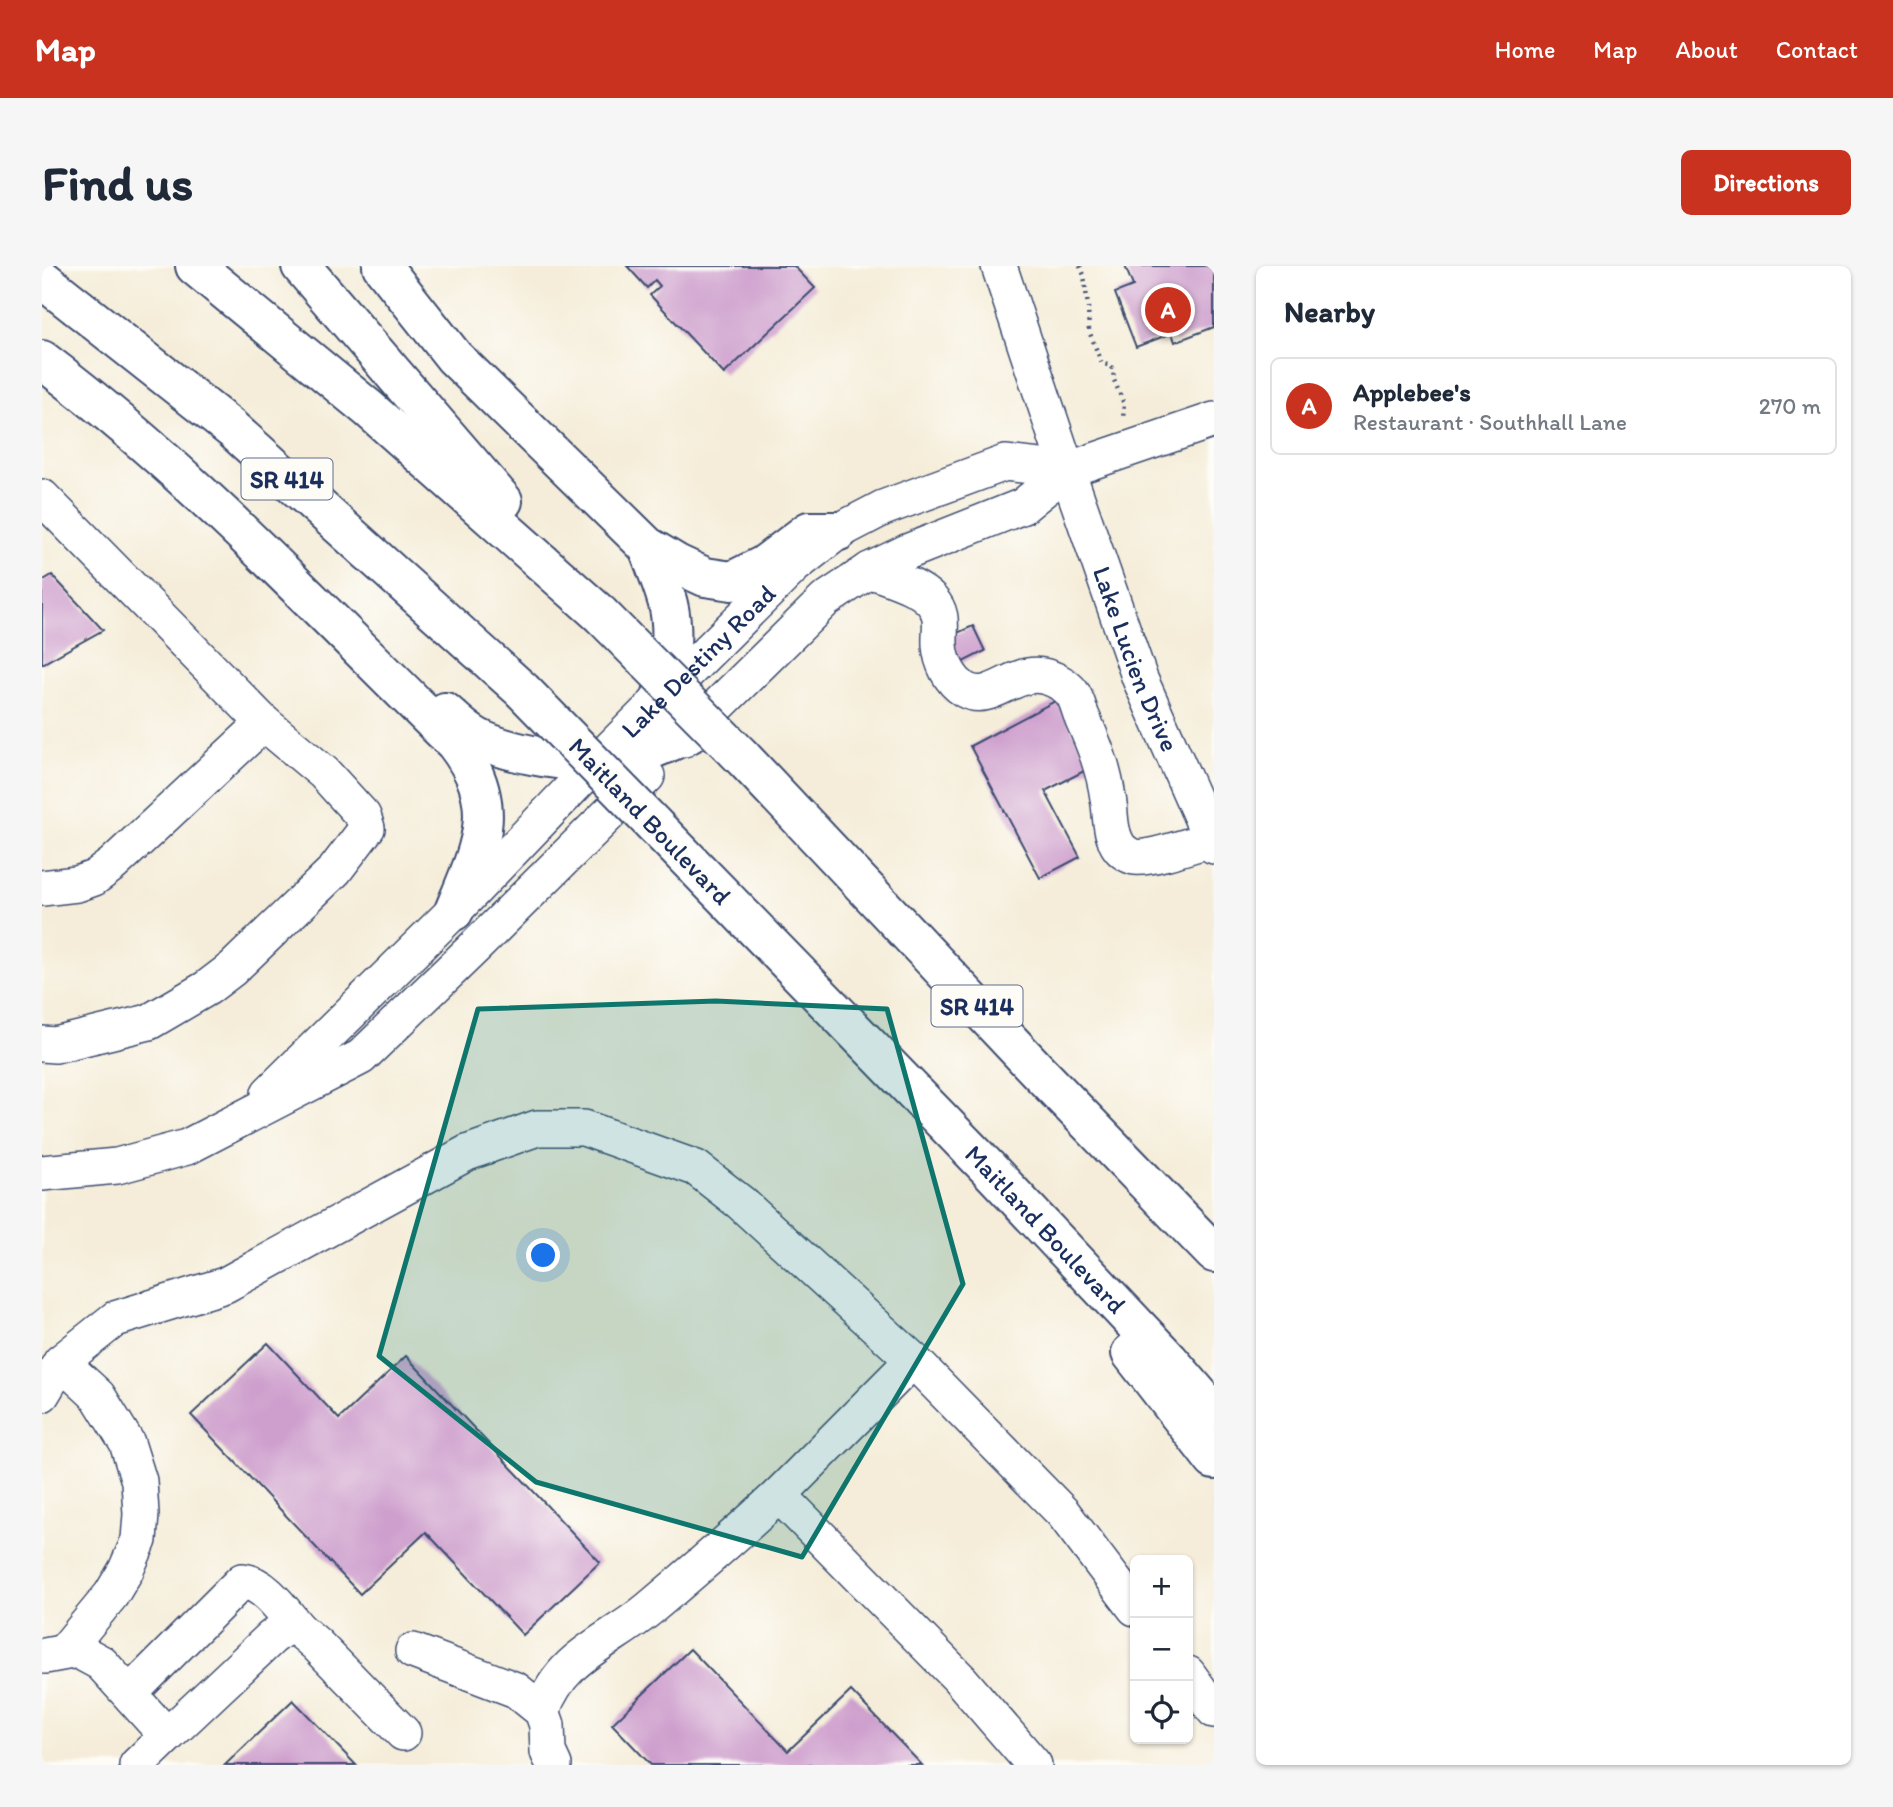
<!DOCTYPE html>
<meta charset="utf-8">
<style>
:root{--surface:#fff;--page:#f6f6f7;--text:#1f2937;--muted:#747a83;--line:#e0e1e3;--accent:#c8321e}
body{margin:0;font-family:Itim,sans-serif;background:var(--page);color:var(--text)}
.controls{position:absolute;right:21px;bottom:21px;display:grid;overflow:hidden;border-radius:10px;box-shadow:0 2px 5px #0004}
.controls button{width:63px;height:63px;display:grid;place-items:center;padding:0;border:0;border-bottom:2px solid var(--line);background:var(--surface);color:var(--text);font:35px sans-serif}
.you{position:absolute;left:502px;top:990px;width:24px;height:24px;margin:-18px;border:5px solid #fff;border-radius:50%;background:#1a73e8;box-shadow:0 0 0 10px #1a73e833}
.badge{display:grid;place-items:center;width:46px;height:46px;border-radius:50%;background:var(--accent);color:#fff;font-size:23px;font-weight:700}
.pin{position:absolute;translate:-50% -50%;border:4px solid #fff;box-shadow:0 2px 7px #0006}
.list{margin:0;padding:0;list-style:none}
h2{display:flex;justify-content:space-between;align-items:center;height:91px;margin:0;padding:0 28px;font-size:30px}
h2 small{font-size:23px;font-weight:400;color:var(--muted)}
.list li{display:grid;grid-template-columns:46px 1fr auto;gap:21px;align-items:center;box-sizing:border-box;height:98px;margin:0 14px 14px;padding:0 14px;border:2px solid var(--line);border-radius:10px}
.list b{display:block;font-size:26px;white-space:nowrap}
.list p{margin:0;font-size:23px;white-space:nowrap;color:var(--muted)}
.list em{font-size:23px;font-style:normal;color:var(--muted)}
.icon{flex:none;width:38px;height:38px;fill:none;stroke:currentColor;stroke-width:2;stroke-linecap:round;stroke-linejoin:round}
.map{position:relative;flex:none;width:1172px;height:1499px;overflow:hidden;border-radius:10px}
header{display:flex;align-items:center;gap:42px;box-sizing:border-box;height:98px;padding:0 35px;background:var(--accent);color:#fff}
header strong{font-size:33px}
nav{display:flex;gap:38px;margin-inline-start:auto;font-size:24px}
.intro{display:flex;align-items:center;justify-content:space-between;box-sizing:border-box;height:168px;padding:0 42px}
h1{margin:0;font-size:49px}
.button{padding:18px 32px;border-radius:10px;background:var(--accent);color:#fff;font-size:24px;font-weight:700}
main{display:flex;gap:42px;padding:0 42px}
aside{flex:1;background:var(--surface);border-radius:10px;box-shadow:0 2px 5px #0004}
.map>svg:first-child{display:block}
.building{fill:#ce9fcd}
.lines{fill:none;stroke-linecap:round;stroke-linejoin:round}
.minor-casing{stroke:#3c4c70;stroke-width:38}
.highway-casing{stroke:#3c4c70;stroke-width:42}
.path{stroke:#3c4c70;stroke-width:4.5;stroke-dasharray:2 5;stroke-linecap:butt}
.minor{stroke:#fff;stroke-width:35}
.highway{stroke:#fff;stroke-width:38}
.highway-bridge-casing{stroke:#3c4c70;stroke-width:42;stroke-linecap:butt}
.highway-bridge{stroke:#fff;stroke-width:38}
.marked{fill:#0f766e;fill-opacity:0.2;stroke:#0f766e;stroke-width:5;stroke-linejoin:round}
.labels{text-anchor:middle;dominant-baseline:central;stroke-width:5;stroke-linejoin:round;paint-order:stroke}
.shield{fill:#fdfcf7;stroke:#5f6c8c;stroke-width:2}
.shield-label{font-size:24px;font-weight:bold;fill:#1b2f5e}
.street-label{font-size:26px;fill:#1b2f5e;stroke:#fdfcf7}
</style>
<header>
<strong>Map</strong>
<nav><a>Home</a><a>Map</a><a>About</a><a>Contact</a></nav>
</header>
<div class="intro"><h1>Find us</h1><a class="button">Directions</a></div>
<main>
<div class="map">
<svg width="1172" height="1499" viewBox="0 0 1172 1499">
<rect width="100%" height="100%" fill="#fdfcf7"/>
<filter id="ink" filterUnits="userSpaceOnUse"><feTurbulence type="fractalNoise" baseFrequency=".0143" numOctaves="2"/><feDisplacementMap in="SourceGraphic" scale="14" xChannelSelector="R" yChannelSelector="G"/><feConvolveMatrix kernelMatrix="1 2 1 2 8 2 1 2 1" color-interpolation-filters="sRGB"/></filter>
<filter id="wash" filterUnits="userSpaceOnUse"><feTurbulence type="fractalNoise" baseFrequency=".00686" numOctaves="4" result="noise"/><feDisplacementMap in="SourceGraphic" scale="28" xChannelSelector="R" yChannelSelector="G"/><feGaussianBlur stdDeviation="1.57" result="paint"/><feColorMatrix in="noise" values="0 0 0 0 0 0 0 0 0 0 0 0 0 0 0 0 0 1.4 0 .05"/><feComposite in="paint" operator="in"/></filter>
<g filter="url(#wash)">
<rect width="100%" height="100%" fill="#f5edd9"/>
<g id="blocks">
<g class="building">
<path d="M585,0H752L773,22L682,108L608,29L618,20L613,14L605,22Z"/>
<path d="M1083,0H1170L1172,5V61L1133,76L1130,67L1094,81L1073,27L1091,20Z"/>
<path d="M10,309L61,364L0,398V315Z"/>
<path d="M931,360L943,385L919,397L906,371Z"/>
<path d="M1015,434L1050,501L1003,525L1038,591L998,612L928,480Z"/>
<path d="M226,1077L297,1153L364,1090L558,1296L481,1369L384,1266L318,1328L149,1149Z"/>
<path d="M648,1383L746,1485L809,1425L880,1499H609L570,1458Z"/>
<path d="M251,1434L314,1499H183Z"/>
</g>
</g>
</g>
<g filter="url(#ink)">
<use href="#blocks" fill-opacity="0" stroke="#3c4c70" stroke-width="2"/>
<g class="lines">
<g class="minor-casing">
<g id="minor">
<path id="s1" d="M957,0L1025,204L1098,413L1172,580"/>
<path d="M0,231L222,457L282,507L321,550L325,562L293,604L190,703L165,722L107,756L13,779L0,778"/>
<path d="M828,304C847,312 875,319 889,334C903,349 897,362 898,379C899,396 908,415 923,424C953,440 975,395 1013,414C1019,417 1026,421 1030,427C1035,433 1037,444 1040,451C1052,478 1062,503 1066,532C1069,545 1067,560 1073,573C1076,582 1083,588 1092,591C1106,594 1152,578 1169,573"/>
<path d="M642,473L783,334L828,304L865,286L981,240L1025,204L1172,154"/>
<path d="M0,622L35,618L52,612L71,598L222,457"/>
<path id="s2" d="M227,827L412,645L556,495L752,300L797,265L841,242L963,197L1025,204"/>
<path d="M0,907L75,900L145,881L319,791L435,679L605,510"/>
<path d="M19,1096L56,1130L85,1177L97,1215L99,1248L97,1274L84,1304L69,1329L22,1386"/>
<path d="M0,1128L19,1096L73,1053L183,1019L425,887L495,862H542L654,902L699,937L871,1094L1021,1247L1093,1342"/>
<path d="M737,1229L871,1094"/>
<path d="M371,1385L474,1424L500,1445L505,1459L506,1486L512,1499"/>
<path d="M3,1390L35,1384L59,1397L125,1470L95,1499"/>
<path d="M1146,1408L1172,1444"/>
<path d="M88,1427L200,1315C224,1317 243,1348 258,1365"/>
<path d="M500,1445C520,1389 565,1378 607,1343C651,1306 695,1268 737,1229L917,1412L992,1499"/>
<path d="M125,1470L229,1372L242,1362H255L274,1378L361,1467"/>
</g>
</g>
<g class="highway-casing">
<g id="highway">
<path d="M153,0L327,143L558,348"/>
<path d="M259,0L461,235"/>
<path d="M340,0L412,91L605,280L635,298L663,311L690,315L722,299L767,265H797"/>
<path d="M0,13L190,163L480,424"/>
<path d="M0,94C150,207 279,346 413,477C461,539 438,582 412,645"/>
<path d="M403,446C411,453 419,461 428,467C456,488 547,502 581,493C603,488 626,476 647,468"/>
<path d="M700,491L995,804L1172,987"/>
<path d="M593,501C613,453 639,390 626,338C621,319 613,300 606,281"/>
<path id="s3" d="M621,568L946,902L1127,1094L1172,1146"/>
<path d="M1089,1087L1172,1194"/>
</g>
</g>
<path class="path" d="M1038,0L1042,9L1046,41L1047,65L1060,98L1067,99L1071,103L1072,114L1082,138L1081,154"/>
<use href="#minor" class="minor"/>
<use href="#highway" class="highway"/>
<g class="highway-bridge-casing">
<g id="highway-bridge">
<path d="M558,348L700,491"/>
<path d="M480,424L621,568"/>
</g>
</g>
<use href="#highway-bridge" class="highway-bridge"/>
</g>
</g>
<path class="marked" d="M674,735L845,743L921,1018L760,1291L494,1216L337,1090L436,743Z"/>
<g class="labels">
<g class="shield">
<rect x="199.5" y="192.5" width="91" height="41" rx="5"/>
<rect x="889.5" y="719.5" width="91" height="41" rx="5"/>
</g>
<g class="shield-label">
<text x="245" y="213">SR 414</text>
<text x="935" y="740">SR 414</text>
</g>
<g class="street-label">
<text stroke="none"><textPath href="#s1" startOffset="416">Lake Lucien Drive</textPath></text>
<text stroke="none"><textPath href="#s2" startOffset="609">Lake Destiny Road</textPath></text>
<text transform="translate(608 555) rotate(46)">Maitland Boulevard</text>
<text stroke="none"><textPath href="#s3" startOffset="550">Maitland Boulevard</textPath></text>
</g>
</g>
</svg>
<div class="controls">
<button>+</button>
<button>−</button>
<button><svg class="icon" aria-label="locate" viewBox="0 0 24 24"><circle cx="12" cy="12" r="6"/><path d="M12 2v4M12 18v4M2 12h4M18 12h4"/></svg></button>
</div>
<div class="you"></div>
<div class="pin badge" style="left:1126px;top:44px">A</div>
</div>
<aside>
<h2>Nearby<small></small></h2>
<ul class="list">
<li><span class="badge">A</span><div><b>Applebee's</b><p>Restaurant · Southhall Lane</p></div><em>270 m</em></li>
</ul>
</aside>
</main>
